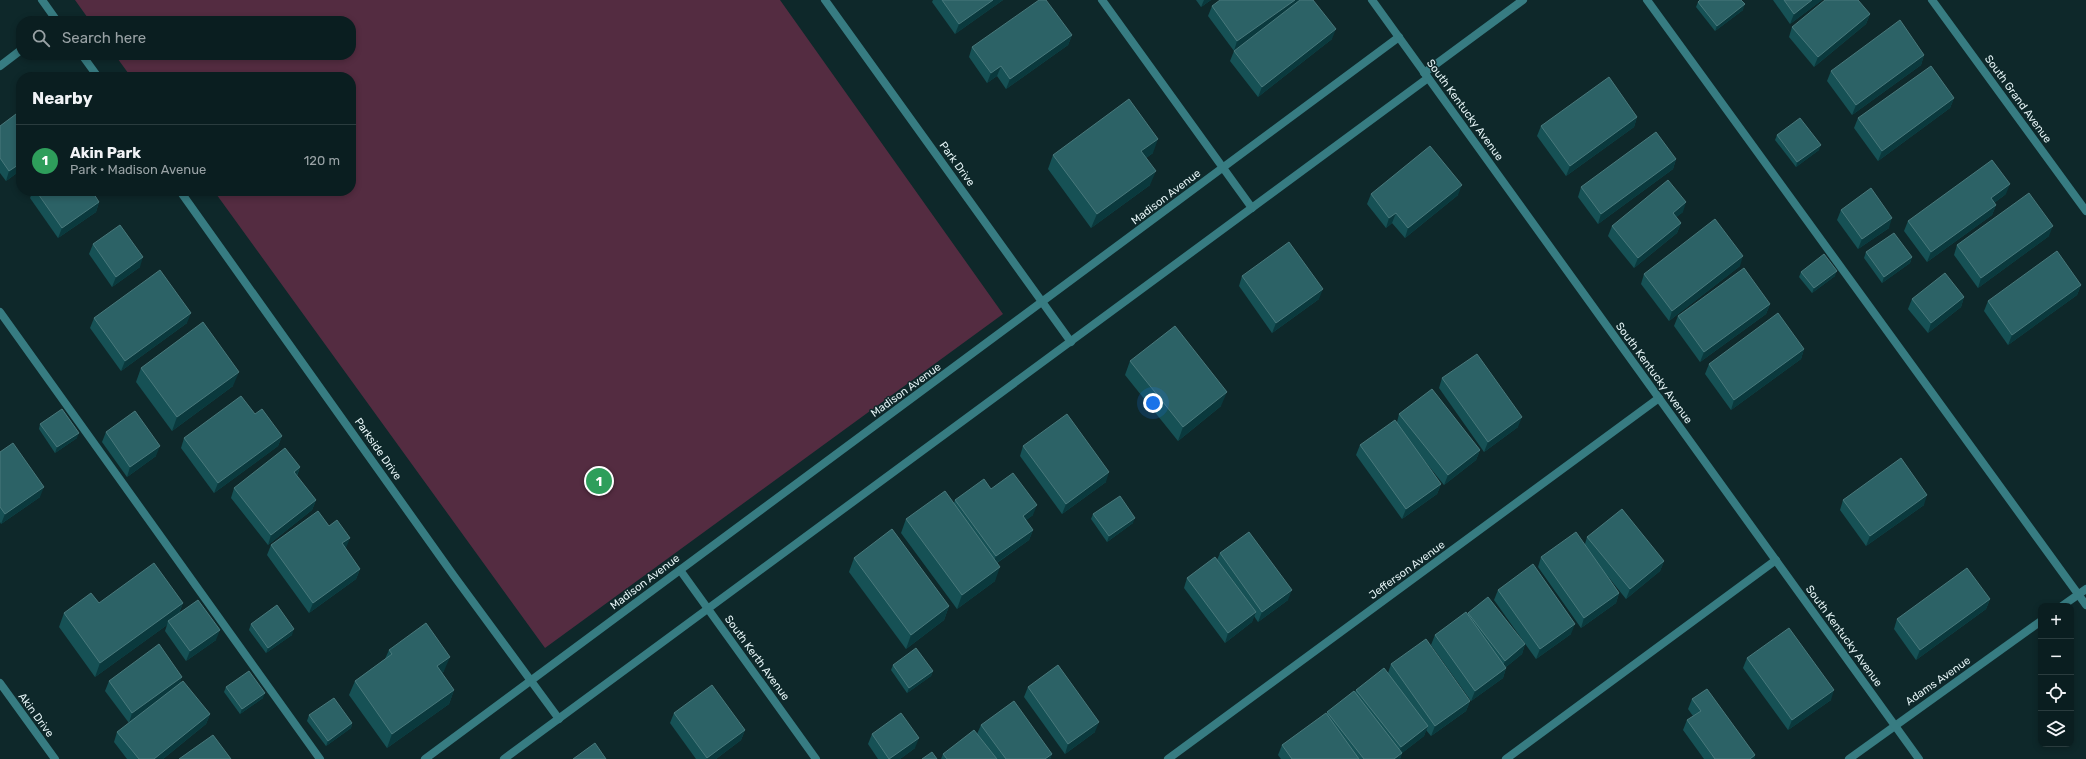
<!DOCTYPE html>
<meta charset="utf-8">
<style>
:root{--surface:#0a1e20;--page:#132729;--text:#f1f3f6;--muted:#99a2a5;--line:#2a3c3e;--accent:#fa8fc7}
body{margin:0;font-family:Rubik,sans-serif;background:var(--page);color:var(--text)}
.controls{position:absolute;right:12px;bottom:12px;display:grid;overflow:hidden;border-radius:8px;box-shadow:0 2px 6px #0003}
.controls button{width:36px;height:36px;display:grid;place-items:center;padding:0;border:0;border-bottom:1px solid var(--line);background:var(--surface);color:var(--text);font:20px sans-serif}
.you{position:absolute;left:1153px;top:403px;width:14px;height:14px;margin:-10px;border:3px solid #fff;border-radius:50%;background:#1a73e8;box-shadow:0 0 0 6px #1a73e833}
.badge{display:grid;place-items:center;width:26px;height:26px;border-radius:50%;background:var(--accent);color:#fff;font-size:13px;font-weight:700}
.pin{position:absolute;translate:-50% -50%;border:2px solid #fff;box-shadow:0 1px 4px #0006}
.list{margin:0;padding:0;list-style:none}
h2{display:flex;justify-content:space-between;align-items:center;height:52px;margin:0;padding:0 16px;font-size:17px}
h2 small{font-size:13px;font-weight:400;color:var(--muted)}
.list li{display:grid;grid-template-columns:26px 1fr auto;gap:12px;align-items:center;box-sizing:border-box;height:72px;padding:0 16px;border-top:1px solid var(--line)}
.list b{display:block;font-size:15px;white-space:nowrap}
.list p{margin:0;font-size:13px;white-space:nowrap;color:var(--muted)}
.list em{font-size:13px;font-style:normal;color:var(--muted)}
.icon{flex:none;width:22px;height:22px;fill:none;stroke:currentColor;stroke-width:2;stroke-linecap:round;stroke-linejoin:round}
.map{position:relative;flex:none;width:2086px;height:759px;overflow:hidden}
.search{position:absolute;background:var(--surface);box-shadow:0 2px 6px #0003;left:16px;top:16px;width:340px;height:44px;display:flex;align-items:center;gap:10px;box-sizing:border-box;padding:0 14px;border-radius:16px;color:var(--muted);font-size:15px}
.panel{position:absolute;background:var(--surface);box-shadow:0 2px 6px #0003;left:16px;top:72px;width:340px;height:124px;border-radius:16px}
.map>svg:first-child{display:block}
.green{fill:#542c41}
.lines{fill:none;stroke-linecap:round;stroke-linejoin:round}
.service{stroke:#377c82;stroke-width:8}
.minor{stroke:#377c82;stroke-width:8}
.tertiary{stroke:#377c82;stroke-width:8}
.wall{fill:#165155}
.shaded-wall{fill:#0a393d}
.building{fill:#2c6266;stroke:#49797c}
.labels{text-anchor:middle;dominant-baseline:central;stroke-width:3;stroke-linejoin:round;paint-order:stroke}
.street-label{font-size:11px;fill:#e3f2f4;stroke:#0e282a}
</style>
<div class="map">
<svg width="2086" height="759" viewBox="0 0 2086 759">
<rect width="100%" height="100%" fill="#0e282a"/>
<path class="green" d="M75,0H780L1003,314L545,648L214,191H351V77H131L115,55H351V21H90Z"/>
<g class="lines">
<g class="service">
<path d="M1102,0L1252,208"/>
<path d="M1647,0L2086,605"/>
<path d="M0,312L320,759"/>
<path d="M1506,759L1776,560"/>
</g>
<g class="minor">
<path d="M42,0L57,21"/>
<path d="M825,0L1071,342"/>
<path d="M1932,0L2086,211"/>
<path d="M82,55L98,77"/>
<path d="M0,66L21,50"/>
<path d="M1424,73L1523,0"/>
<path d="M180,191L454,576L559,719"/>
<path d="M680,570L816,759"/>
<path d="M2062,606L2086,589"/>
<path d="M0,683L55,759"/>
<path d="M425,759L1399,37"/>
<path d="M504,759L1428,78"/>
<path d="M1168,759L1659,398"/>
<path d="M1849,759L2041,621"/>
</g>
<path class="tertiary" d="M1372,0L1919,759"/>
</g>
<g class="wall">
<path d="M933,0H1003L955,34L932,2Z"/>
<path d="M1196,0H1211L1201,7Z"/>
<path d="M1773,0H1822L1790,24Z"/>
<path d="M1698,2L1743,10L1715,31L1696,7Z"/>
<path d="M1212,6L1332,39L1258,97L1230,61L1234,51L1242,44L1234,51L1208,16Z"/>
<path d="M1870,14L1866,24L1814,67L1789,37L1792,27Z"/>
<path d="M1072,35L1068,45L1006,89L997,76L987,83L969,57L972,47Z"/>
<path d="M1924,55L1921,65L1852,115L1827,81L1831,71Z"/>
<path d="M1954,98L1950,108L1878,161L1854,128L1858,118Z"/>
<path d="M1637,117L1634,127L1566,176L1537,136L1541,126Z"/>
<path d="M0,126L21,170L6,181L0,173Z"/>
<path d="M1777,135L1819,150L1796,167L1775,140Z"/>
<path d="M1153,153L1146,158L1150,185L1091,228L1048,169L1053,155Z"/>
<path d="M1676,159L1673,169L1598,224L1578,197L1581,187Z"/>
<path d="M33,191H92L99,202L96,212L58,238L30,198Z"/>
<path d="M1371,194L1458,195L1405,238L1392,223L1386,228L1367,204Z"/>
<path d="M2006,194L1994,203L1996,205L1992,215L1927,262L1904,231L1908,221Z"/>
<path d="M1841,210L1889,228L1858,249L1837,220Z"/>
<path d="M1683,212L1676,217L1681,223L1677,233L1634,268L1608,236L1612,226Z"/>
<path d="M2049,236L1978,288L1954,255L1957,245Z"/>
<path d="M93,244L140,267L112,287L89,254Z"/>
<path d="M1866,252L1912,257L1910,263L1882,283L1864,258Z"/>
<path d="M1740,266L1669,321L1641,284L1644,274Z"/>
<path d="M1801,272L1835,276L1812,293L1799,277Z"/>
<path d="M1242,276L1319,299L1272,333L1239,286Z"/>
<path d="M2081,285L2077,295L2008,345L1984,311L1988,301Z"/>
<path d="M1964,297L1961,307L1928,333L1908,309L1912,299Z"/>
<path d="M1770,304L1766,314L1700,362L1674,326L1678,316Z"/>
<path d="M94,318L187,323L121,371L90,328Z"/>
<path d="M1804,349L1801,359L1731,410L1705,374L1709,364Z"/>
<path d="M1130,361L1221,406L1178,441L1125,375Z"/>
<path d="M141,368L233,386L172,431L136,382Z"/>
<path d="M1442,378L1518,427L1484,452L1439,388Z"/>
<path d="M255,414L282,436L278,446L214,493L181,448L184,438Z"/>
<path d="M1399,414L1480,450L1476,460L1444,485L1419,454L1441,484L1437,494L1402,519L1356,455L1360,445L1397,422Z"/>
<path d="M40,424L77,438L55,453L39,429Z"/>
<path d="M106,432L156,456L127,477L102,442Z"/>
<path d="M1023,446L1106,482L1062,514L1020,456Z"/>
<path d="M0,452L40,497L1,524L0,522Z"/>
<path d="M300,467L297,476L316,500L312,510L268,545L231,498L234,488Z"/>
<path d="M955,500L1033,515L1026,520L1033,530L1029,540L997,563L995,581L957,609L901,533L906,519L954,503Z"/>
<path d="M1843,500L1924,505L1866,546L1840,510Z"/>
<path d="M1093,514L1133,523L1107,542L1091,519Z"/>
<path d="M329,526L346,548H345L360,569L356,579L309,613L267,555L271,545Z"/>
<path d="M1587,537L1664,561L1660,571L1626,599L1606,574L1619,593L1616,603L1581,628L1538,567L1541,557L1585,544Z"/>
<path d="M1220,553L1288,600L1258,622L1254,616L1252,622L1225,643L1184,588L1187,578L1217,560Z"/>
<path d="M854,558L949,606L944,620L906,649L849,572Z"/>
<path d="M1498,590L1571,634L1536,659L1494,600Z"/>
<path d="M1990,599L1986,609L1916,660L1894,629L1897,619Z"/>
<path d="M99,603H183L179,613L216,640L186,661L165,631L167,625L95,677L59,627L64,613Z"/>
<path d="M1468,613L1525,644L1522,654L1506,667V668L1503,678L1471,701L1431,645L1435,635L1467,614Z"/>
<path d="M251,624L292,635L266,653L249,630Z"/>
<path d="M389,650L444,671L442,673L454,690L449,704L387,748L349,695L355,681L385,659Z"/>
<path d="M1747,658L1831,700L1788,730L1743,668Z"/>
<path d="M1391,664L1470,701L1466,711L1431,736L1426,730L1424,736L1402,753L1400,759H1281L1278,755L1282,745L1327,714V712L1355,692L1356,690L1388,673Z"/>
<path d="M893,665L933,671L931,676L907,693L891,670Z"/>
<path d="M109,681L180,682L210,714L206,724L163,759H127L114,742L117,732L129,723L105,691Z"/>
<path d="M226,687L263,698L240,714L224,692Z"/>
<path d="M1028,687L1095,732L1065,754L1024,697Z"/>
<path d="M1692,699L1755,755L1754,759H1704L1683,730L1687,720L1693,716L1688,709Z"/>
<path d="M674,713L745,730L741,740L716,759H696L670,723Z"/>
<path d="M309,715L352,723L351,728L326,746L307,721Z"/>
<path d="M981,725L1052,754L1050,759H941L943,754L977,734Z"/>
<path d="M872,734L915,748L900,759H878L868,744Z"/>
</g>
<g class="shaded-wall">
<path d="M993,0H1003L955,34L959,24Z"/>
<path d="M1204,0H1211L1201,7Z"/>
<path d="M1295,0H1303L1302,2L1234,51L1237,41Z"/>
<path d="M1812,0H1822L1790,24L1794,14Z"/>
<path d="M1745,4L1743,10L1715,31L1717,26Z"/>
<path d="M1870,14L1866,24L1814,67L1818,57Z"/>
<path d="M1336,29L1332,39L1258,97L1262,87Z"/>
<path d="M1072,35L1068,45L1006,89L1010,79Z"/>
<path d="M1924,55L1921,65L1852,115L1856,105Z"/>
<path d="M1001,66L997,76L987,83L991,73Z"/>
<path d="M1954,98L1950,108L1878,161L1882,151Z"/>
<path d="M1637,117L1634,127L1566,176L1570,166Z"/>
<path d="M1158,139L1153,153L1136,165L1141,151Z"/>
<path d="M1821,145L1819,150L1796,167L1797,162Z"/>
<path d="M1676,159L1673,169L1598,224L1601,214Z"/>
<path d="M21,163V170L6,181L9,171Z"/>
<path d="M1156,171L1150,185L1091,228L1097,214Z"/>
<path d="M2010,184L2006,194L1987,208L1991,198Z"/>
<path d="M1462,185L1458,195L1405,238L1408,228Z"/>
<path d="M99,202L96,212L58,238L62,228Z"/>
<path d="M1686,202L1683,212L1669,223L1673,213Z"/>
<path d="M1996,205L1992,215L1927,262L1931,252Z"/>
<path d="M1396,213L1392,223L1386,228L1389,218Z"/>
<path d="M1892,218L1889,228L1858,249L1862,239Z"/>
<path d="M1681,223L1677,233L1634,268L1638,258Z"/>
<path d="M2053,226L2049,236L1978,288L1981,278Z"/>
<path d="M1743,256L1740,266L1669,321L1672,311Z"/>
<path d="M143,257L140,267L112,287L116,277Z"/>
<path d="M1912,257L1910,263L1882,283L1884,277Z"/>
<path d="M1837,271L1835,276L1812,293L1814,288Z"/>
<path d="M2081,285L2077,295L2008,345L2012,335Z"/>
<path d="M1323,289L1319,299L1272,333L1276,323Z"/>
<path d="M1964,297L1961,307L1928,333L1931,323Z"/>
<path d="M1770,304L1766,314L1700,362L1704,352Z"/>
<path d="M191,313L187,323L121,371L125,361Z"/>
<path d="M1804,349L1801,359L1731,410L1734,400Z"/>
<path d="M239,372L233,386L172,431L177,417Z"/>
<path d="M1227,392L1221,406L1178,441L1183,427Z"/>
<path d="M1522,417L1518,427L1484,452L1488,442Z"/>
<path d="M79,433L77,438L55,453L57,447Z"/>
<path d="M282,436L278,446L214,493L218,483Z"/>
<path d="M160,446L156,456L127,477L130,467Z"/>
<path d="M1480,450L1476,460L1444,485L1448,475Z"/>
<path d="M300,467L296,477L294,472Z"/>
<path d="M1109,472L1106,482L1062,514L1066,504Z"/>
<path d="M1441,484L1437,494L1402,519L1406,509Z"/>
<path d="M44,487L40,497L1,524L5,514Z"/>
<path d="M1927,495L1924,505L1866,546L1870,536Z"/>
<path d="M316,500L312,510L268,545L271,535Z"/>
<path d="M1037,505L1033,515L1019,526L1023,516Z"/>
<path d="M1135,518L1133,523L1107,542L1109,536Z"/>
<path d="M1033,530L1029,540L992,566L996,556Z"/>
<path d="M350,538L346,548L338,553L342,543Z"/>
<path d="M1664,561L1660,571L1626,599L1630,589Z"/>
<path d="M1000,567L995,581L957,609L962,595Z"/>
<path d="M360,569L356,579L309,613L313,603Z"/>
<path d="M1292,590L1288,600L1258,622L1262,612Z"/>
<path d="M1619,593L1616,603L1581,628L1584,618Z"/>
<path d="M1990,599L1986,609L1916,660L1920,650Z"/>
<path d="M183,603L177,617L168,621L167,625L95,677L100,663Z"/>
<path d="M949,606L944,620L906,649L911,635Z"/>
<path d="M1256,612L1252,622L1225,643L1228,633Z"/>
<path d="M1575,624L1571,634L1536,659L1540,649Z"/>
<path d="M294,629L292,635L266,653L268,648Z"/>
<path d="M220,630L216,640L186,661L190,651Z"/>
<path d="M1525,644L1522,654L1501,671L1505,661Z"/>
<path d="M450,657L444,671L432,680L437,666Z"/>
<path d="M1506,668L1503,678L1471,701L1475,691Z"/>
<path d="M933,671L931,676L907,693L909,688Z"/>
<path d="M182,677L179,687L129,723L132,713Z"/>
<path d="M454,690L449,704L387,748L392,734Z"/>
<path d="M1834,690L1831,700L1788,730L1792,720Z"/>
<path d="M265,693L263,698L240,714L242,709Z"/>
<path d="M1470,701L1466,711L1431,736L1435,726Z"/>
<path d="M210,714L206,724L163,759H154Z"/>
<path d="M1099,722L1095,732L1065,754L1068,744Z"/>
<path d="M352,723L351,728L326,746L328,741Z"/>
<path d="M1428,726L1424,736L1397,757L1401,747Z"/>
<path d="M745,730L741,740L716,759H706Z"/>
<path d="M919,738L915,748L900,759H890Z"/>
<path d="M1402,753L1400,759H1394Z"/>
<path d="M1052,754L1050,759H1045Z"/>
<path d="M1755,755L1754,759H1750Z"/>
</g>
<g class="building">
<path d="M942,0H993L959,24Z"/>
<path d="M1039,0H1046L1072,35L1010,79L1001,66L991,73L972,47Z"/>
<path d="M1220,0H1295L1237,41L1212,6Z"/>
<path d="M1300,0H1313L1336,29L1262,87L1234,51Z"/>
<path d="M1700,0H1741L1745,4L1717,26L1698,2Z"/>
<path d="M1784,0H1812L1794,14Z"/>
<path d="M1825,0H1858L1870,14L1818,57L1792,27Z"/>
<path d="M1900,20L1924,55L1856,105L1831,71Z"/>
<path d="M1931,66L1954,98L1882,151L1858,118Z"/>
<path d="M1609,77L1637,117L1570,166L1541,126Z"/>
<path d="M1129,99L1158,139L1141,151L1156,171L1097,214L1053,155Z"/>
<path d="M20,111L21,112V163L9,171L0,158V126Z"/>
<path d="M1800,118L1821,145L1797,162L1777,135Z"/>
<path d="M1656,132L1676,159L1601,214L1581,187Z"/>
<path d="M1430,146L1462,185L1408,228L1396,213L1389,218L1371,194Z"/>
<path d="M1992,160L2010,184L1991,198L1996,205L1931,252L1908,221Z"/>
<path d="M1668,180L1686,202L1673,213L1681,223L1638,258L1612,226Z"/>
<path d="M1871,188L1892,218L1862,239L1841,210Z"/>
<path d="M36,191H92L99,202L62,228Z"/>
<path d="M2029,193L2053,226L1981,278L1957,245Z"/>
<path d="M1715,219L1743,256L1672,311L1644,274Z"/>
<path d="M120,225L143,257L116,277L93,244Z"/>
<path d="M1894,233L1912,257L1884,277L1866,252Z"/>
<path d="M1289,242L1323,289L1276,323L1242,276Z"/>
<path d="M2057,251L2081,285L2012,335L1988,301Z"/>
<path d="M1824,254L1837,271L1814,288L1801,272Z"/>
<path d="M1744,268L1770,304L1704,352L1678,316Z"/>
<path d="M160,270L191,313L125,361L94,318Z"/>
<path d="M1945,273L1964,297L1931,323L1912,299Z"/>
<path d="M1778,313L1804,349L1734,400L1709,364Z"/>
<path d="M203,322L239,372L177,417L141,368Z"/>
<path d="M1175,326L1227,392L1183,427L1130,361Z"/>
<path d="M1477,354L1522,417L1488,442L1442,378Z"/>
<path d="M1432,389L1480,450L1448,475L1399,414Z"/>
<path d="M241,396L255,414L262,409L282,436L218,483L184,438Z"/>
<path d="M62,409L79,433L57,447L40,424Z"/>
<path d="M135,411L160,446L130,467L106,432Z"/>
<path d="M1067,414L1109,472L1066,504L1023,446Z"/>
<path d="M1395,420L1441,484L1406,509L1360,445Z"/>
<path d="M13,443L44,487L5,514L0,507V452Z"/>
<path d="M285,448L300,467L294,472L316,500L271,535L234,488Z"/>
<path d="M1901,458L1927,495L1870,536L1843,500Z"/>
<path d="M1013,473L1037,505L1023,516L1033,530L996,556L955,500L984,479L991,489Z"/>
<path d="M945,491L1000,567L962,595L906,519Z"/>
<path d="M1120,496L1135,518L1109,536L1093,514Z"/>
<path d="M1622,509L1664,561L1630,589L1587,537Z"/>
<path d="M318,511L329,526L337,520L350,538L342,543L360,569L313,603L271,545Z"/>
<path d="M892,529L949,606L911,635L854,558Z"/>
<path d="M1249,532L1292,590L1262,612L1220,553Z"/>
<path d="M1576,532L1619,593L1584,618L1541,557Z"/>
<path d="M1215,557L1256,612L1228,633L1187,578Z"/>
<path d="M154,563L183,603L100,663L64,613L91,593L99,603Z"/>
<path d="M1533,564L1575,624L1540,649L1498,590Z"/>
<path d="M1967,568L1990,599L1920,650L1897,619Z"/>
<path d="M1488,597L1525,644L1505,661L1468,613Z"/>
<path d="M198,600L220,630L190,651L168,621Z"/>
<path d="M277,605L294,629L268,648L251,624Z"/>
<path d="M1466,612L1506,668L1475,691L1435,635Z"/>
<path d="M426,623L450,657L437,666L454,690L392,734L355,681L392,654L389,650Z"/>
<path d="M1789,628L1834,690L1792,720L1747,658Z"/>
<path d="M1426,639L1470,701L1435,726L1391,664Z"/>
<path d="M159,644L182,677L132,713L109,681Z"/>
<path d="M916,648L933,671L909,688L893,665Z"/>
<path d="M1058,665L1099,722L1068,744L1028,687Z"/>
<path d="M1384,668L1428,726L1401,747L1356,690Z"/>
<path d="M249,671L265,693L242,709L226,687Z"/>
<path d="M183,681L210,714L154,759H139L117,732Z"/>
<path d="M712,685L745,730L707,758L674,713Z"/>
<path d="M1707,689L1755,755L1750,759H1715L1687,720L1701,711L1692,699Z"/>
<path d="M1354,691L1402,753L1394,759H1364L1327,712Z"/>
<path d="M334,698L352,723L328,741L309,715Z"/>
<path d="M1014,701L1052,754L1045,759H1006L981,725Z"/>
<path d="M901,713L919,738L889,759L872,734Z"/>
<path d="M1326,713L1359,759H1292L1282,745Z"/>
<path d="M974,730L997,759H947L943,754Z"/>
<path d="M213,735L231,759H179Z"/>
<path d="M595,743L606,759H573Z"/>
<path d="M932,752L937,759H922Z"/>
</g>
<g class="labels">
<g class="street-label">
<text transform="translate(2018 99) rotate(54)">South Grand Avenue</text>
<text transform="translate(1465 110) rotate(54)">South Kentucky Avenue</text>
<text transform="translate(957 164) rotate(54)">Park Drive</text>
<text transform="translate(1166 197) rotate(-37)">Madison Avenue</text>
<text transform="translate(1654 373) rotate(54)">South Kentucky Avenue</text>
<text transform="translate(906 390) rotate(-36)">Madison Avenue</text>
<text transform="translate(378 449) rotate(55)">Parkside Drive</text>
<text transform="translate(1407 570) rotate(-36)">Jefferson Avenue</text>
<text transform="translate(645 582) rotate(-37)">Madison Avenue</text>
<text transform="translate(1844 636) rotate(54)">South Kentucky Avenue</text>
<text transform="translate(757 658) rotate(54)">South Kerth Avenue</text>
<text transform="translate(1938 681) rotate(-35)">Adams Avenue</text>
<text transform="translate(36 715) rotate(54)">Akin Drive</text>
</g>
</g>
</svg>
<div class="controls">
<button>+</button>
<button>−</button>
<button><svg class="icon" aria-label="locate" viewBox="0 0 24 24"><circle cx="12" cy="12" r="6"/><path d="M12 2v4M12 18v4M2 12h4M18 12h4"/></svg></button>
<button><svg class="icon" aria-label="layers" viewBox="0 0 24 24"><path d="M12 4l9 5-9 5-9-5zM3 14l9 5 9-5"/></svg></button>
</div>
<div class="you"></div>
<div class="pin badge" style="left:599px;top:481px;background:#2e9e5b">1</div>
<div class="search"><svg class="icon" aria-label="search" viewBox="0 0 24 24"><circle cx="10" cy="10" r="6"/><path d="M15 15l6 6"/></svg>Search here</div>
<section class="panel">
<h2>Nearby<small></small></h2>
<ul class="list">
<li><span class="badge" style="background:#2e9e5b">1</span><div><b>Akin Park</b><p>Park · Madison Avenue</p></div><em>120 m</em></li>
</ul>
</section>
</div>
